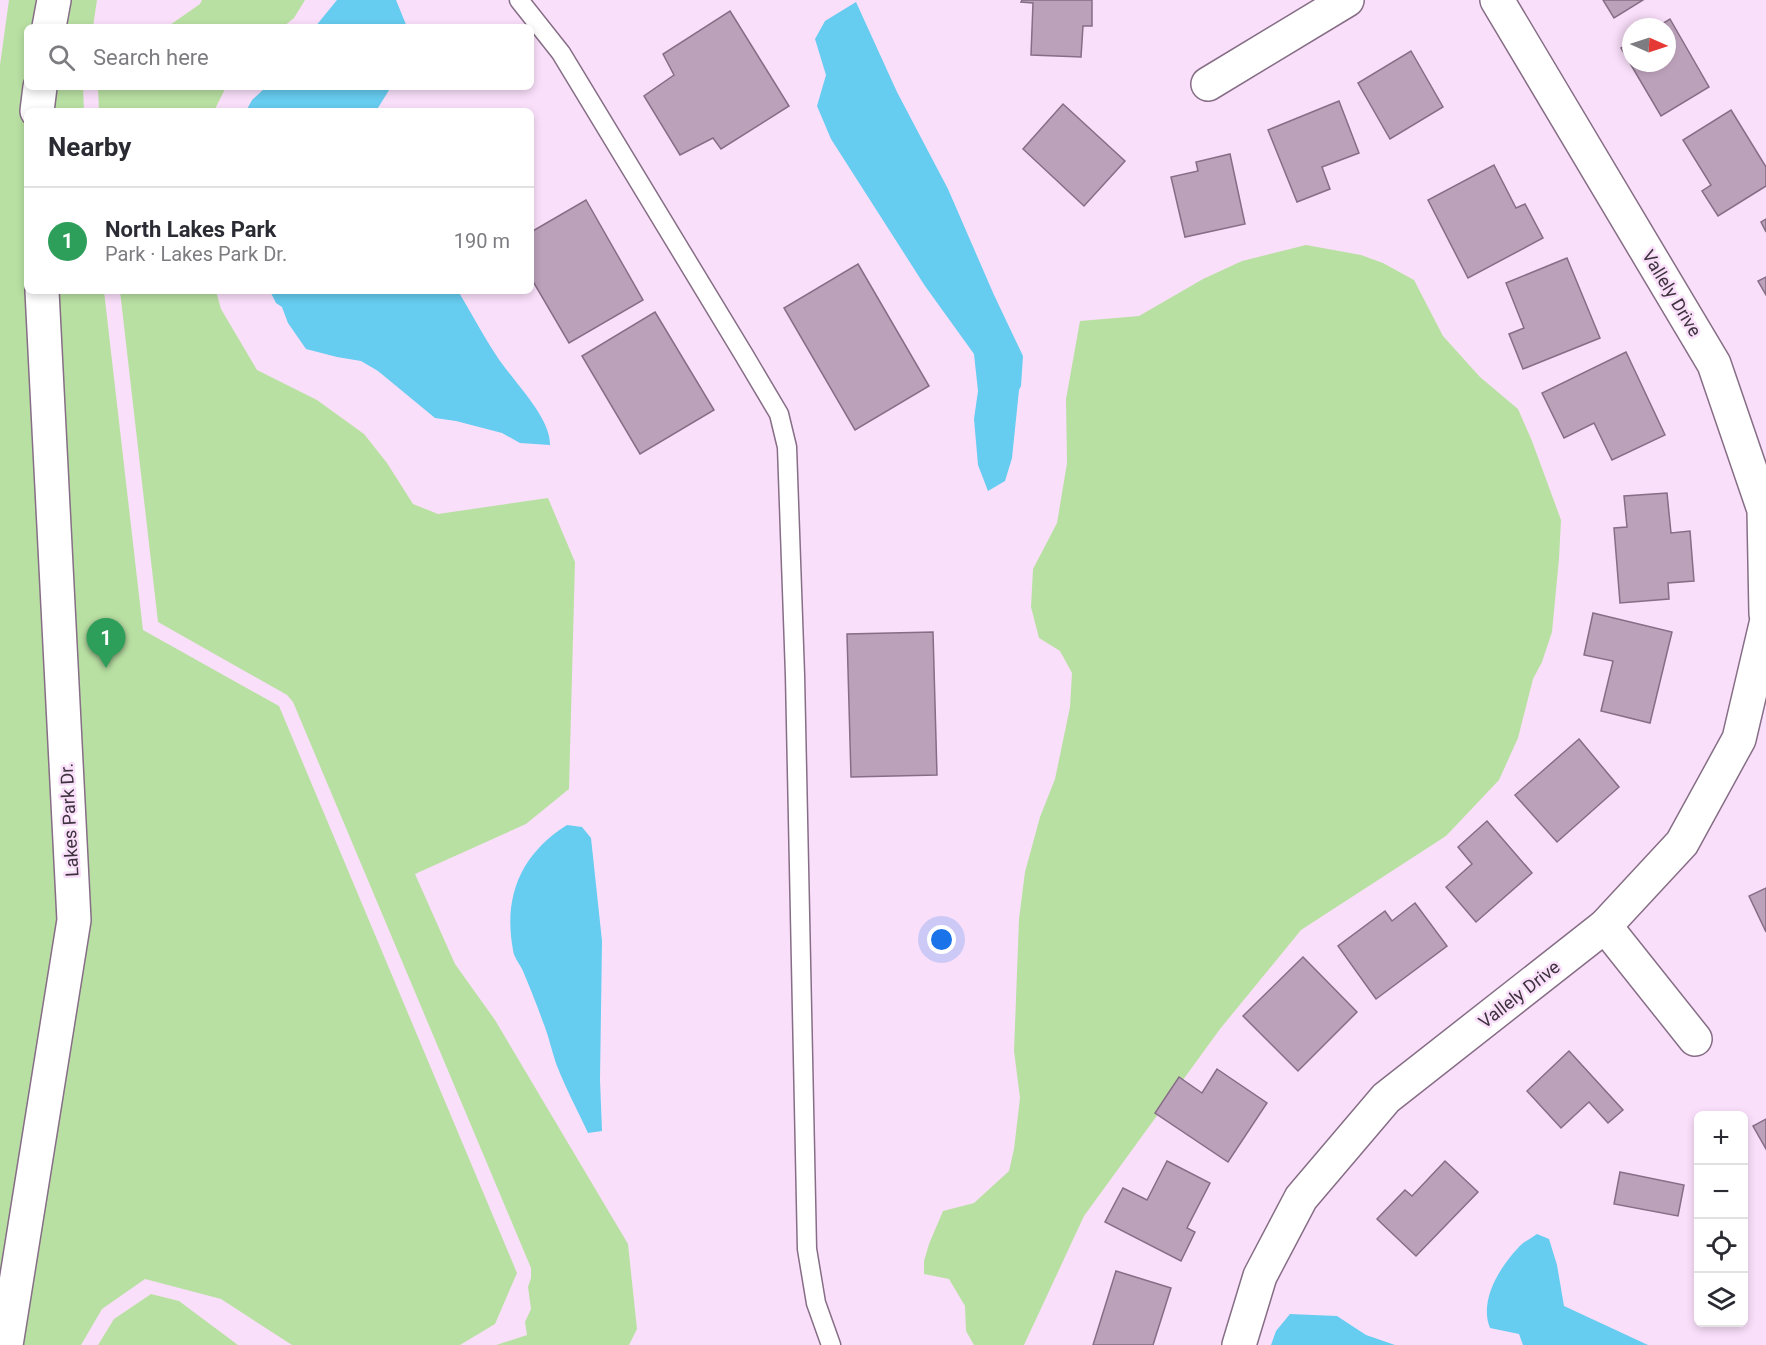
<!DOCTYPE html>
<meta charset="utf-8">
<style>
:root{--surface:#fff;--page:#f7f7f7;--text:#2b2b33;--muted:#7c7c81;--line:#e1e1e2;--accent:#2563eb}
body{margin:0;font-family:Roboto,sans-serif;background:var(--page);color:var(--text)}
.controls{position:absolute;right:18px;bottom:18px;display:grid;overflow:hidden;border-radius:9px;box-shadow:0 3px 9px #0003}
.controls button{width:54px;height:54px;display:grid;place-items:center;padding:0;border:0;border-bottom:2px solid var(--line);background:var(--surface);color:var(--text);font:30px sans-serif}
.compass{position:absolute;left:1622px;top:18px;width:54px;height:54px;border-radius:50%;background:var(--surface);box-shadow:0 3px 9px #0003;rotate:93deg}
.you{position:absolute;left:942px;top:940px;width:21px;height:21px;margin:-15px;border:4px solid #fff;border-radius:50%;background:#1a73e8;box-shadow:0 0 0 9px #1a73e833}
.badge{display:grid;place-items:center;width:39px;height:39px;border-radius:50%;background:var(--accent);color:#fff;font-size:20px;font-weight:700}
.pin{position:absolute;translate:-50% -50px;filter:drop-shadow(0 2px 3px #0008)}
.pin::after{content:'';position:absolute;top:32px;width:21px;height:18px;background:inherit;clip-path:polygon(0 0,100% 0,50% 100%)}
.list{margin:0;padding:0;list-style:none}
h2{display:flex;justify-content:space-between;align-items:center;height:78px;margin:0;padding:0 24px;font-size:26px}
h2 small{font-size:20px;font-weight:400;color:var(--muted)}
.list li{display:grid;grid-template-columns:39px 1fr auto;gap:18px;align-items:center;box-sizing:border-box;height:108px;padding:0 24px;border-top:2px solid var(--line)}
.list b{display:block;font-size:22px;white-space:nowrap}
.list p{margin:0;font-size:20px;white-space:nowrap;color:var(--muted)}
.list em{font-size:20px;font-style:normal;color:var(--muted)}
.icon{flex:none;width:33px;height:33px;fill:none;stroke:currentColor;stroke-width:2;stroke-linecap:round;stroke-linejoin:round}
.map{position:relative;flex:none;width:1766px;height:1345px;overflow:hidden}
.search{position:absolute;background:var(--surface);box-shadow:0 3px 9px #0003;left:24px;top:24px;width:510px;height:66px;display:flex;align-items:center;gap:15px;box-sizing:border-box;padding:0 21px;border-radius:9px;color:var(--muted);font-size:22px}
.panel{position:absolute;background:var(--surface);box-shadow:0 3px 9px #0003;left:24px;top:108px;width:510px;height:186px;border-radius:9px}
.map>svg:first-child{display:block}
.green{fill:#b9e0a3}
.water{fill:#66ccf0}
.building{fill:#bba1ba;stroke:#866e86;stroke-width:1.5}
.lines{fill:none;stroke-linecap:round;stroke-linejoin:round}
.service-casing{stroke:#866e86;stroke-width:21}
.minor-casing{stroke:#866e86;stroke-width:36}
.service{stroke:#fff;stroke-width:18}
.minor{stroke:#fff;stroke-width:33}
.labels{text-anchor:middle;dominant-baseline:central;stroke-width:5;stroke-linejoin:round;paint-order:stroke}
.street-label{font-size:18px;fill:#3d323d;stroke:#fadffa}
</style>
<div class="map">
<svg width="1766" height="1345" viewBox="0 0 1766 1345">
<rect width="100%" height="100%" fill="#fadffa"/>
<g class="green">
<path d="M9,0H97L93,27H27V87H83L84,111H27V291H104L143,630L279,706L517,1273L495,1324L460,1345H292L221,1299L145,1279L102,1309L81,1345H0V65Z"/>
<path d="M202,0H305L294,18L283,27H167L200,4Z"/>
<path d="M98,87H226L214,111H99Z"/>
<path d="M1306,245L1361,255L1383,263L1414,280L1443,336L1480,377L1518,409L1532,441L1561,520L1559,559L1552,632L1542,662L1533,679L1518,738L1499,780L1446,836L1301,930L1220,1029L1084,1216L1024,1345H974L966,1331L965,1306L949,1279L924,1274V1261L929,1244L943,1211L974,1203L1009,1171L1014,1149L1020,1098L1014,1051L1019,919L1025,872L1040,817L1055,779L1070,707L1072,673L1060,651L1039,638L1031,607L1033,569L1057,523L1067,463L1066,399L1080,321L1139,316L1203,279L1242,261Z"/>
<path d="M120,291H216L221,309L257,370L317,400L364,434L387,463L413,504L438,514L548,498L575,562L569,789L526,824L415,874L455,964L495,1020L628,1244L637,1329L629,1345H496L527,1335L525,1322L531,1309L528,1287L531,1278V1268L293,702L287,695L158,622Z"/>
<path d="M151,1294L179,1301L238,1345H98L114,1319Z"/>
</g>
<g class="water">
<path d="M337,0H396L407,27H315Z"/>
<path d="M856,2L897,92L948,189L994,295L1023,356L1021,386L1019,390L1012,458L1005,481L988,491L978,465L974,419L978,391L974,354L925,286L831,139L817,106L826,75L815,39L825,21Z"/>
<path d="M266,87H391L376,111H246L252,100Z"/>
<path d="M270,291H458C471,312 482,334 496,355C511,379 551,417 550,445L520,443L502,433L456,421L435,418L378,371L361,361L337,357L306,349L288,323L282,307L276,303Z"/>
<path d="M567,825L582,827L591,838L602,941L600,1080L602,1131L588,1133C578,1111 566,1089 557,1066C552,1052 549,1037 543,1022C537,1005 530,988 523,971C520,964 514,958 513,950C503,896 521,854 567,825Z"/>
<path d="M1537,1234L1549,1239L1557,1265L1564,1306L1648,1345H1523L1519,1334L1490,1328C1479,1301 1499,1268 1518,1248C1523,1242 1530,1239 1537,1234Z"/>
<path d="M1290,1314L1337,1316L1366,1335L1395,1345H1271L1276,1331Z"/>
</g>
<g class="building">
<path d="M1022,0H1092V26H1083L1081,57L1031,55L1033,3L1021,2Z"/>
<path d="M1603,0H1643L1614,18Z"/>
<path d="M730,11L789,106L721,149L713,138L680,155L644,96L674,75L663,54Z"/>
<path d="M1670,19L1709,87L1661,116L1621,48L1631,42V63H1667V27H1657Z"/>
<path d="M1411,51L1443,107L1390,139L1358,83Z"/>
<path d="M1339,101L1359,153L1322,167L1330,189L1297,202L1268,130Z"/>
<path d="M1063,104L1125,161L1084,206L1023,149Z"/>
<path d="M1731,110L1766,167V186L1718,216L1702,191L1711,185L1683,140Z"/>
<path d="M1230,154L1245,224L1185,237L1171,177L1198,171L1196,162Z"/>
<path d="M1494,165L1516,208L1525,204L1543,238L1468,278L1428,200Z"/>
<path d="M586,200L643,300L569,343L531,278V232Z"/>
<path d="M1766,219V232L1761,222Z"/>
<path d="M1567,258L1600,338L1523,369L1509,334L1524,328L1506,283Z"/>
<path d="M858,264L929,386L855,430L784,308Z"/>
<path d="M1766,277V295L1758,281Z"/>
<path d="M655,312L714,410L640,454L582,356Z"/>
<path d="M1626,352L1665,435L1612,460L1594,423L1564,438L1542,393Z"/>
<path d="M1667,493L1671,533L1690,531L1694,581L1668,583L1669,599L1620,603L1614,528L1627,527L1624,496Z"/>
<path d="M1593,613L1672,632L1650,723L1601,711L1613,661L1584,655Z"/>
<path d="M933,632L937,775L851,777L847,634Z"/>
<path d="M1579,739L1619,787L1557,842L1515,795Z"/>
<path d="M1487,821L1532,873L1476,922L1446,887L1472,864L1458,847Z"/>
<path d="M1766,888V932L1749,896Z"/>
<path d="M1415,903L1447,946L1376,999L1338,946L1385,911L1392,921Z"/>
<path d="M1303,957L1357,1012L1298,1071L1243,1016Z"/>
<path d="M1569,1051L1623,1110L1608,1123L1589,1102L1561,1128L1527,1091Z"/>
<path d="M1217,1069L1267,1103L1228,1162L1155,1113L1179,1077L1202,1093Z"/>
<path d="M1766,1119V1149L1753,1126Z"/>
<path d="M1167,1161L1210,1183L1187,1228L1195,1232L1181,1261L1105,1222L1123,1188L1147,1200Z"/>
<path d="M1445,1161L1478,1192L1416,1256L1377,1219L1405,1190L1412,1196Z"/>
<path d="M1620,1172L1684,1185L1678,1216L1614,1204Z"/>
<path d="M1116,1271L1171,1288L1153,1345H1093Z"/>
</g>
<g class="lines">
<g class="service-casing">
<path id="service" d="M519,0L561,53L744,355L779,414L787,447L795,675L807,1249L816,1303L831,1345"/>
</g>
<g class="minor-casing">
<g id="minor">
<path d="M1497,0L1714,364L1764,510L1766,614"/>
<path d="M49,27L54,0"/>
<path d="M1208,84L1347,0"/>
<path d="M37,111L40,87"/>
<path d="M1605,926L1695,1039"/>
<path d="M6,1345L74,920L42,291"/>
<path d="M1239,1345L1260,1276L1301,1198L1386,1098L1605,926L1682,843L1739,739L1766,624"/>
</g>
</g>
<use href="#service" class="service"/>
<use href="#minor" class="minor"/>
</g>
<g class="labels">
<g class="street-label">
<text transform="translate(1672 293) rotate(59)">Vallely Drive</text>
<text transform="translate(69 820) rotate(-93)">Lakes Park Dr.</text>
<text transform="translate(1519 994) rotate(-38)">Vallely Drive</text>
</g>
</g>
</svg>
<div class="controls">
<button>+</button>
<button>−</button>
<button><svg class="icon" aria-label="locate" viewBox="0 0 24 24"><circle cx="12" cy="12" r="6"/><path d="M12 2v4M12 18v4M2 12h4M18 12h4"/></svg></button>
<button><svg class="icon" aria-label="layers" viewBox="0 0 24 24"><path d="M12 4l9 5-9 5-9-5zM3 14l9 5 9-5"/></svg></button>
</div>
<svg class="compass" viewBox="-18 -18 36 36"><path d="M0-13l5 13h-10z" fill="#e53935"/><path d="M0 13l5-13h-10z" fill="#7c7c81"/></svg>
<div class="you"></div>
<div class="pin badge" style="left:106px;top:668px;background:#2e9e5b">1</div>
<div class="search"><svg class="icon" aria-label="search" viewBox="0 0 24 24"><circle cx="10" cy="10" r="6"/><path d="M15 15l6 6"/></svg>Search here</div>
<section class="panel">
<h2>Nearby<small></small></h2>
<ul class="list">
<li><span class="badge" style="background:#2e9e5b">1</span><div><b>North Lakes Park</b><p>Park · Lakes Park Dr.</p></div><em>190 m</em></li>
</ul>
</section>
</div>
